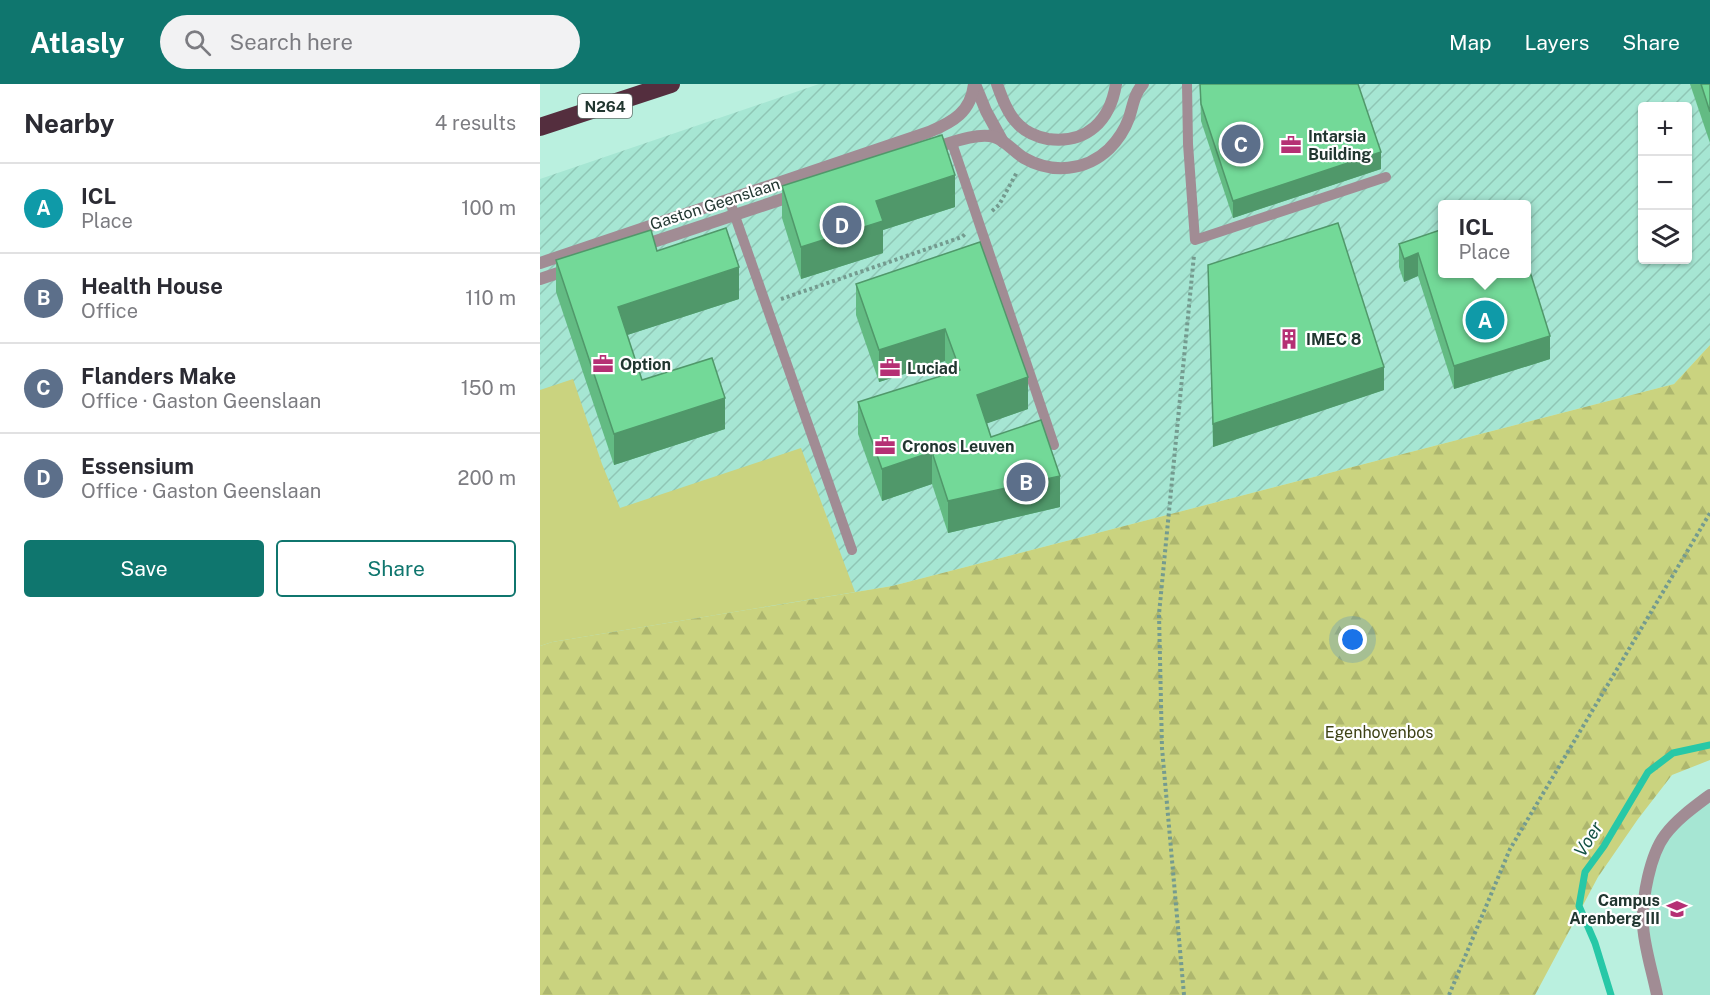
<!DOCTYPE html>
<meta charset="utf-8">
<style>
:root{--surface:#fff;--page:#f2f2f3;--text:#2b2b33;--muted:#7c7c81;--line:#e1e1e2;--accent:#0f766e}
body{margin:0;font-family:"Public Sans",sans-serif;background:var(--page);color:var(--text)}
.controls{position:absolute;right:18px;top:18px;display:grid;overflow:hidden;border-radius:6px;box-shadow:0 2px 4px #0004}
.controls button{width:54px;height:54px;display:grid;place-items:center;padding:0;border:0;border-bottom:2px solid var(--line);background:var(--surface);color:var(--text);font:30px sans-serif}
.you{position:absolute;left:813px;top:556px;width:21px;height:21px;margin:-15px;border:4px solid #fff;border-radius:50%;background:#1a73e8;box-shadow:0 0 0 9px #1a73e833}
.badge{display:grid;place-items:center;width:39px;height:39px;border-radius:50%;background:var(--accent);color:#fff;font-size:20px;font-weight:700}
.pin{position:absolute;translate:-50% -50%;border:3px solid #fff;box-shadow:0 2px 6px #0006}
.popup{position:absolute;left:898px;top:116px;width:93px;height:78px;box-sizing:border-box;display:grid;place-content:center;border-radius:6px;background:var(--surface);filter:drop-shadow(0 2px 4px #0005);font-size:20px;white-space:nowrap;color:var(--muted)}
.popup b{font-size:22px;color:var(--text)}
.popup::after{content:'';position:absolute;left:50%;top:100%;margin-left:-12px;border:12px solid transparent;border-top-color:var(--surface)}
.list{margin:0;padding:0;list-style:none}
h2{display:flex;justify-content:space-between;align-items:center;height:78px;margin:0;padding:0 24px;font-size:26px}
h2 small{font-size:20px;font-weight:400;color:var(--muted)}
.list li{display:grid;grid-template-columns:39px 1fr auto;gap:18px;align-items:center;box-sizing:border-box;height:90px;padding:0 24px;border-top:2px solid var(--line)}
.list b{display:block;font-size:22px;white-space:nowrap}
.list p{margin:0;font-size:20px;white-space:nowrap;color:var(--muted)}
.list em{font-size:20px;font-style:normal;color:var(--muted)}
.actions{display:flex;gap:12px;padding:18px 24px}
.actions a{flex:1;padding:14px 0;border:2px solid var(--accent);border-radius:6px;text-align:center;font-size:21px;color:var(--accent)}
.actions .main{background:var(--accent);color:#fff}
.icon{flex:none;width:33px;height:33px;fill:none;stroke:currentColor;stroke-width:2;stroke-linecap:round;stroke-linejoin:round}
.map{position:relative;flex:none;width:1170px;height:911px;overflow:hidden}
header{display:flex;align-items:center;gap:36px;box-sizing:border-box;height:84px;padding:0 30px;background:var(--accent);color:#fff}
header strong{font-size:28px}
nav{display:flex;gap:33px;margin-inline-start:auto;font-size:21px}
.search{width:420px;height:54px;background:var(--page);display:flex;align-items:center;gap:15px;box-sizing:border-box;padding:0 21px;border-radius:33px;color:var(--muted);font-size:22px}
main{display:flex}
aside{flex:1;background:var(--surface)}
.map>svg:first-child{display:block}
.built{fill:#a6e6d3}
.industrial{fill:url(#industrial-furrows);fill-rule:evenodd}
.green{fill:#cad37f}
.forest{fill:url(#forest-firs)}
.lines{fill:none;stroke-linecap:round;stroke-linejoin:round}
.stream{stroke:#27c8a7;stroke-width:7}
.path{stroke:#749b8f;stroke-width:4;stroke-dasharray:3 3;stroke-linecap:butt}
.lane{stroke:#a18c94;stroke-width:10}
.street{stroke:#a18c94;stroke-width:12}
.highway{stroke:#542e3e;stroke-width:18}
.wall{fill:#63bb83}
.shaded-wall{fill:#50986a}
.building{fill:#73d998;stroke:#50986a;stroke-width:1.5}
.labels{text-anchor:middle;dominant-baseline:central;stroke-width:4.5;stroke-linejoin:round;paint-order:stroke}
.shield{fill:#fff;stroke:#64726e;stroke-width:1.5}
.shield-label{font-size:15px;font-weight:bold;fill:#213630}
.poi-label{font-size:16px;font-weight:bold;fill:#213630;stroke:#fff;text-anchor:start}
.street-label{font-size:16px;fill:#213630;stroke:#fff}
.park-label{font-size:16px;fill:#3e4215;stroke:#fff}
.water-label{font-size:18px;font-style:italic;fill:#135143;stroke:#fff}
</style>
<header>
<strong>Atlasly</strong>
<div class="search"><svg class="icon" aria-label="search" viewBox="0 0 24 24"><circle cx="10" cy="10" r="6"/><path d="M15 15l6 6"/></svg>Search here</div>
<nav><a>Map</a><a>Layers</a><a>Share</a></nav>
</header>
<main>
<aside>
<h2>Nearby<small>4 results</small></h2>
<ul class="list">
<li><span class="badge" style="background:#0f9aa8">A</span><div><b>ICL</b><p>Place</p></div><em>100 m</em></li>
<li><span class="badge" style="background:#5c6f8a">B</span><div><b>Health House</b><p>Office</p></div><em>110 m</em></li>
<li><span class="badge" style="background:#5c6f8a">C</span><div><b>Flanders Make</b><p>Office · Gaston Geenslaan</p></div><em>150 m</em></li>
<li><span class="badge" style="background:#5c6f8a">D</span><div><b>Essensium</b><p>Office · Gaston Geenslaan</p></div><em>200 m</em></li>
</ul>
<div class="actions"><a class="main">Save</a><a>Share</a></div>
</aside>
<div class="map">
<svg width="1170" height="911" viewBox="0 0 1170 911">
<defs>
<pattern id="industrial-furrows" width="10" height="10" patternUnits="userSpaceOnUse" patternTransform="scale(1.5)"><rect width="10" height="10" fill="#a6e6d3"/><path d="M-1 1l2-2M0 10L10 0M9 11l2-2" fill="none" stroke="#8fc6b5"/></pattern>
<pattern id="forest-firs" width="22" height="20" patternUnits="userSpaceOnUse" patternTransform="scale(1.5)"><rect width="22" height="20" fill="#cad37f"/><path d="M5 1l3.5 6h-7zM16 11l3.5 6h-7z" fill="#adb66e"/></pattern>
</defs>
<rect width="100%" height="100%" fill="#baf0df"/>
<path class="built" d="M1170,711V911H1117L1105,809L1124,752Z"/>
<path class="industrial" d="M279,0H1170V261L1134,300L352,502L12,558L0,562V95ZM1102,22H1148V176H1102ZM903,121H987V190H903Z"/>
<path class="green" d="M33,295L62,380L80,424L261,364L315,508L12,558L0,562V306Z"/>
<path class="forest" d="M1170,261V676L1132,691L1098,735L1058,793L995,911H0V562L12,558L352,502L1134,300Z"/>
<g class="lines">
<path class="stream" d="M1071,911L1055,859L1039,822L1045,788L1064,762L1108,688L1133,669L1170,661"/>
<g class="path">
<path d="M452,127L459,121L477,88"/>
<path d="M241,215L422,153L426,149"/>
<path d="M644,911L622,664L619,530L654,171"/>
<path d="M909,911L970,765L1170,429"/>
</g>
<g class="lane">
<path d="M647,0L648,60L655,156L846,93"/>
<path d="M412,59L514,361"/>
<path d="M189,115L312,466"/>
</g>
<g class="street">
<path d="M435,0L446,27L463,58"/>
<path d="M457,0C462,14 468,31 479,41C487,49 498,53 508,55C547,60 570,37 576,0"/>
<path d="M391,65C408,60 437,48 454,53C465,56 474,68 484,74C512,90 546,87 569,65C578,56 585,45 589,34C593,22 594,10 603,0"/>
<path d="M101,162L255,111"/>
<path d="M0,179L389,48C413,38 431,28 434,0"/>
<path d="M0,195L30,185"/>
<path d="M1117,911C1113,890 1103,859 1103,839C1102,814 1110,771 1125,751C1137,735 1154,723 1170,711"/>
</g>
<path class="highway" d="M0,43L131,0"/>
</g>
<g class="wall">
<path d="M660,0H818L841,85L693,134L661,37Z"/>
<path d="M1150,0H1170V59Z"/>
<path d="M242,102L415,123L343,146V169L261,195L242,134Z"/>
<path d="M903,145L1010,275L914,305L878,192L864,198L859,183V160Z"/>
<path d="M440,158L488,325L447,339L451,353L520,423L408,449L392,400L342,417L318,350V318L410,290L405,277L339,298L316,231V200Z"/>
<path d="M16,176L199,215L87,251L102,296L185,345L74,381L16,208Z"/>
<path d="M668,181L844,306L673,363Z"/>
</g>
<g class="shaded-wall">
<path d="M841,68V85L693,134V117Z"/>
<path d="M415,91V123L343,146V169L261,195V163L336,117Z"/>
<path d="M878,169V192L864,198V175Z"/>
<path d="M199,183V215L78,254V223Z"/>
<path d="M405,245V277L339,298V266Z"/>
<path d="M1010,252V275L914,305V282Z"/>
<path d="M844,283V306L673,363V340Z"/>
<path d="M488,293V325L437,343V311Z"/>
<path d="M185,314V345L74,381V350Z"/>
<path d="M392,368V400L342,417V385Z"/>
<path d="M520,392V423L408,449V417Z"/>
</g>
<g class="building">
<path d="M660,0H818L841,68L693,117L661,20Z"/>
<path d="M1161,0H1170V28Z"/>
<path d="M402,51L415,91L336,117L343,137L261,163L242,102Z"/>
<path d="M798,139L844,283L673,340L668,181Z"/>
<path d="M186,144L199,183L78,223L102,296L172,274L185,314L74,350L16,176L111,146L117,167Z"/>
<path d="M903,145V189H987V178L1010,252L914,282L878,169L864,175L859,160Z"/>
<path d="M440,158L488,293L437,311L451,353L501,336L520,392L408,417L392,368L342,385L318,318L420,286L405,245L339,266L316,200Z"/>
</g>
<defs>
<g id="office-bare" transform="scale(1.62)"><path d="M-6-3h4V-5.5h4V-3h4V5H-6ZM-1-4.5V-3h2v-1.5ZM-6 0V1H6V0Z" fill="#b53074" stroke="#fff" stroke-width="2.5" paint-order="stroke"/></g>
<g id="building-bare" transform="scale(1.62)"><path d="M-4-6H4V6H1V3H-1V6H-4ZM-2.5-4.3h1.7v1.8h-1.7ZM.8-4.3h1.7v1.8H.8ZM-2.5-1h1.7V.8h-1.7ZM.8-1h1.7V.8H.8Z" fill="#b53074" stroke="#fff" stroke-width="2.5" paint-order="stroke"/></g>
<g id="university-bare" transform="scale(1.62)"><path d="M0-5L7-2L0 1L-7-2ZM-4 1L0 2.5L4 1V4Q0 6-4 4Z" fill="#b53074" stroke="#fff" stroke-width="2.5" paint-order="stroke"/></g>
</defs>
<g fill-rule="evenodd">
<use href="#office-bare" x="751" y="61"/>
<use href="#building-bare" x="749" y="255"/>
<use href="#office-bare" x="63" y="280"/>
<use href="#office-bare" x="350" y="284"/>
<use href="#office-bare" x="345" y="362"/>
<use href="#university-bare" x="1137" y="825"/>
</g>
<g class="labels">
<rect class="shield" x="38" y="10" width="54" height="24" rx="4.5"/>
<g class="shield-label">
<text x="65" y="22">N264</text>
</g>
<g class="poi-label">
<text x="768" y="52">Intarsia<tspan x="768" dy="18">Building</tspan></text>
<text x="766" y="255">IMEC 8</text>
<text x="80" y="280">Option</text>
<text x="367" y="284">Luciad</text>
<text x="362" y="362">Cronos Leuven</text>
<text x="1120" y="816" text-anchor="end">Campus<tspan x="1120" dy="18">Arenberg III</tspan></text>
</g>
<g class="street-label">
<text transform="translate(175 120) rotate(-18)">Gaston Geenslaan</text>
</g>
<g class="park-label">
<text x="839" y="648">Egenhovenbos</text>
</g>
<g class="water-label">
<text transform="translate(1048 755) rotate(-58)">Voer</text>
</g>
</g>
</svg>
<div class="controls">
<button>+</button>
<button>−</button>
<button><svg class="icon" aria-label="layers" viewBox="0 0 24 24"><path d="M12 4l9 5-9 5-9-5zM3 14l9 5 9-5"/></svg></button>
</div>
<div class="you"></div>
<div class="pin badge" style="left:945px;top:236px;background:#0f9aa8">A</div>
<div class="popup"><b>ICL</b>Place</div>
<div class="pin badge" style="left:486px;top:398px;background:#5c6f8a">B</div>
<div class="pin badge" style="left:701px;top:60px;background:#5c6f8a">C</div>
<div class="pin badge" style="left:302px;top:141px;background:#5c6f8a">D</div>
</div>
</main>
